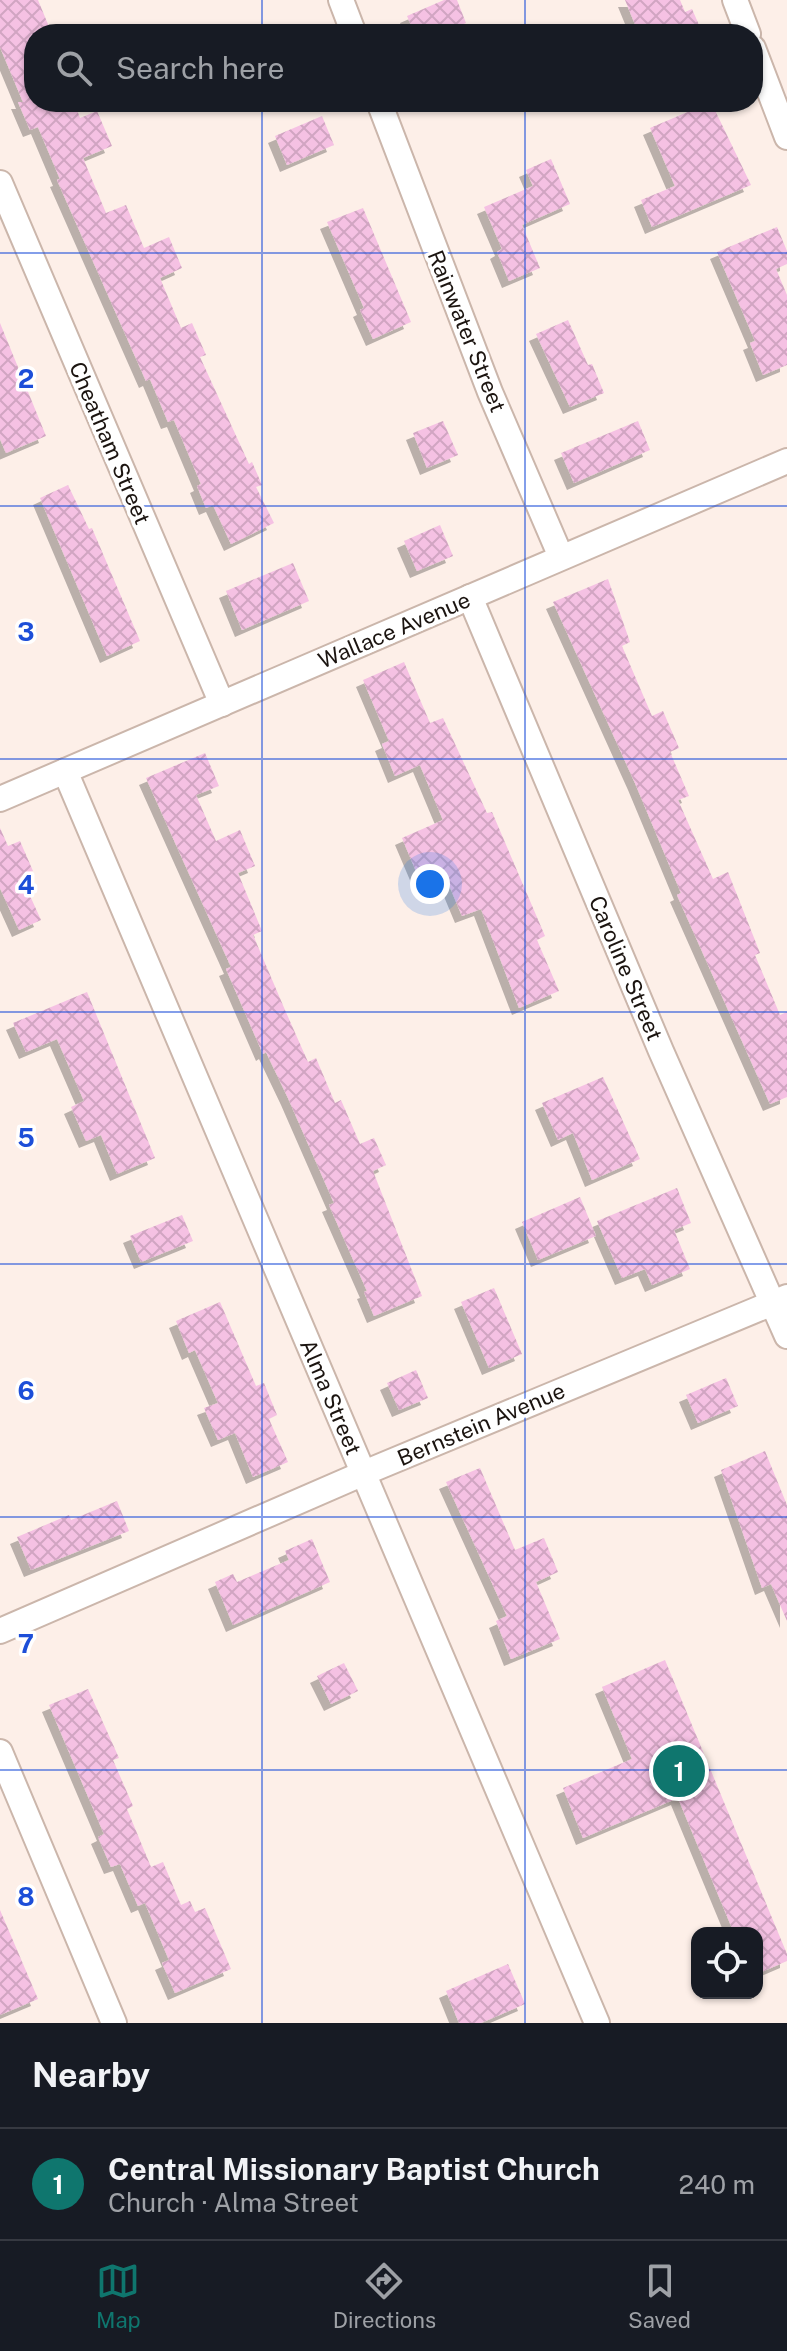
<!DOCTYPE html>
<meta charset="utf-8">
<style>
:root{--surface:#171b24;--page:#20242c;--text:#f1f3f6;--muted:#9ea1a6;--line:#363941;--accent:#0f766e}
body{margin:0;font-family:"Public Sans",sans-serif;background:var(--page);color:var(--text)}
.controls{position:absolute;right:24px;bottom:24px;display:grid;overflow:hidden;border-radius:16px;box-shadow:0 2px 6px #0004}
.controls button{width:72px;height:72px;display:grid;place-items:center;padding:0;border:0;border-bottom:2px solid var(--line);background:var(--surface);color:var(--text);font:40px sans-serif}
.you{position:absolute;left:430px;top:884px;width:28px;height:28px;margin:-20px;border:6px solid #fff;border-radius:50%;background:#1a73e8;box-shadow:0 0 0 12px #1a73e833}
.badge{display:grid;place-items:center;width:52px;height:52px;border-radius:50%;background:var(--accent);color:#fff;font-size:26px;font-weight:700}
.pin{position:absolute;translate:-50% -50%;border:4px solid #fff;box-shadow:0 2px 8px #0006}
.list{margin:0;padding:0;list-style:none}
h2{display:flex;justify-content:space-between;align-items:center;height:104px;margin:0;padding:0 32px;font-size:34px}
h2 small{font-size:26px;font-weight:400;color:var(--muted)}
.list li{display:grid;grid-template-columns:52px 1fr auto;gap:24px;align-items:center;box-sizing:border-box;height:112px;padding:0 32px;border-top:2px solid var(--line)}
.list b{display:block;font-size:30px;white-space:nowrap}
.list p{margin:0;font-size:26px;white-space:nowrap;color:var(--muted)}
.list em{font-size:26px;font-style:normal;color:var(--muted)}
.icon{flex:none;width:44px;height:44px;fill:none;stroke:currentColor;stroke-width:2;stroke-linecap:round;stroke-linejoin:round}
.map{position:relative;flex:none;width:787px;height:2023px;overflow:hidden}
.search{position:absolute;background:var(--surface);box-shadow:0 2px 6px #0004;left:24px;right:24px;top:24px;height:88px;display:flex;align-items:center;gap:20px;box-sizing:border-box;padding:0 28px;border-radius:32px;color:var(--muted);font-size:30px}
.sheet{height:216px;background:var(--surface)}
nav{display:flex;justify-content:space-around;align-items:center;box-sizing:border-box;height:112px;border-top:2px solid var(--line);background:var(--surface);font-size:22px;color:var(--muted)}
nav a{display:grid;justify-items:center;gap:4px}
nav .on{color:var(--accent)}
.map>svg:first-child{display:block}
.building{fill:url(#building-cross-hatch);filter:url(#shadow)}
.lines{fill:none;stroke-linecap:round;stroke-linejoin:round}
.minor-casing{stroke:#cbb6ab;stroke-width:28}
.minor{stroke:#fff;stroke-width:24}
.grid{fill:none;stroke:#1d4ed8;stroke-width:2;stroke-opacity:0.55}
.labels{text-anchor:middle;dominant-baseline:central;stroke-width:7;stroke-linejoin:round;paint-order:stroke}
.street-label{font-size:22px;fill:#1b1410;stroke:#fff}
.grid-label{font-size:26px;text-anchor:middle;font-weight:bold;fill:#1d4ed8;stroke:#fff;stroke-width:7;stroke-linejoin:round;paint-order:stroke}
</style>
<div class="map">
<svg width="787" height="2023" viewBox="0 0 787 2023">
<defs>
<pattern id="building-cross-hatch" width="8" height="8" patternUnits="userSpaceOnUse" patternTransform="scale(2)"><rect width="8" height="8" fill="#f5c1e3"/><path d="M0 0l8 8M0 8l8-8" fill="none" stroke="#d1a5c2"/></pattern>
<filter id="shadow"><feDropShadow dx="-7" dy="7" stdDeviation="0" flood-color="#0004"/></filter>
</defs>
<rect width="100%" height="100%" fill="#fdefe8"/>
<g class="building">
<path d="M0,0H38L52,34H34V102H74L80,118L97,111L112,146L83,158L106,213L126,205L144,248L169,237L182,268L160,278L181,328L192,323L206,355L200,357L249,464L252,462L262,485L256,487L274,523L231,544L213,505L206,508L197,486L201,484L174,420L168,422L150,379L146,381L57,180L60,179L38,127L30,130L18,102H23L0,47Z"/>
<path d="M444,0H457L466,23L440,34H415L407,16Z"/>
<path d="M625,0H680L685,12L692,9L703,34H639Z"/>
<path d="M711,102L751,185L652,227L641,200L675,186L650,128Z"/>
<path d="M322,116L334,145L287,165L275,136Z"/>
<path d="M551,159L570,204L522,225L540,268L509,281L497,252L502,249L484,207L533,186L526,170Z"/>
<path d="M363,208L411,322L373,339L360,310L364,308L327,222Z"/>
<path d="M777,227L787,251V264L776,269L787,295V365L763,375L750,343L755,341L717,252Z"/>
<path d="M568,320L588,365L592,364L604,393L570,407L536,334Z"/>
<path d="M0,323L46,436L6,453L0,439Z"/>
<path d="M443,421L458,455L427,468L413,433Z"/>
<path d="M638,421L650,450L574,483L561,453Z"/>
<path d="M68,485L89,529L92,528L140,641L107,656L40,498Z"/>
<path d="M440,525L453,556L417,571L404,541Z"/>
<path d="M293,563L309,601L242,630L226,591Z"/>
<path d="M608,579L630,642L622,646L652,716L663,711L679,748L670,752L689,796L678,800L713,879L728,872L760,953L755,955L780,1015L787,1012V1097L770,1104L677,895L681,893L635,783L553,602Z"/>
<path d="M404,662L430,723L443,718L487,813L492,812L545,936L537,940L559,991L519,1008L481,909L462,916L442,868L419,878L402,838L443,820L420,765L395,776L382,744L389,741L363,680Z"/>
<path d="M205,753L219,786L196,795L216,841L240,830L255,866L238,873L262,931L253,935L285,1010L308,1062L316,1058L335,1103L341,1100L360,1144L374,1138L386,1165L373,1171L422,1296L374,1316L364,1292L367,1291L329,1205L334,1203L288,1098L266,1052L263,1054L226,969L231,967L146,778Z"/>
<path d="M0,828L8,846L20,841L33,871L21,876L41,920L19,930L0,888Z"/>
<path d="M87,992L155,1158L117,1174L101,1135L86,1141L71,1107L84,1101L57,1039L26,1052L13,1023Z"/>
<path d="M603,1077L640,1159L592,1180L573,1133L558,1140L542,1103Z"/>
<path d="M677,1188L691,1223L674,1230L690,1269L652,1285L645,1269L622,1278L597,1221Z"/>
<path d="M580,1197L596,1236L538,1260L522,1222Z"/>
<path d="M182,1215L193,1241L141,1262L130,1236Z"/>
<path d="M494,1288L522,1354L489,1368L461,1302Z"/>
<path d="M220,1302L256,1386L264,1383L277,1415L269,1419L288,1462L253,1477L235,1433L218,1440L204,1408L218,1403L195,1350L189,1353L176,1321Z"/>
<path d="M416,1370L428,1398L399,1410L387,1383Z"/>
<path d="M726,1378L738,1406L698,1423L686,1395Z"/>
<path d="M765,1451L787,1505V1621L771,1584L762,1588L721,1470Z"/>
<path d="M480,1468L515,1550L544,1538L558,1572L536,1582L560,1639L511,1659L496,1621L507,1616L446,1482Z"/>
<path d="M117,1501L129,1531L31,1570L17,1537L69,1515L71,1520Z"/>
<path d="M312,1539L330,1582L233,1625L215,1582L233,1574L237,1582L289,1560L285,1551Z"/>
<path d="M665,1660L787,1954V1961L757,1974V1933H734L678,1798L583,1838L563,1788L632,1759L602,1687Z"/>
<path d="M344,1663L358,1691L331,1704L317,1676Z"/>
<path d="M88,1689L119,1758L113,1760L133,1806L127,1809L151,1867L163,1862L181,1905L190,1901L195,1912L205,1908L231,1969L175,1993L162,1963L169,1960L145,1903L138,1906L120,1864L111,1867L98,1837L104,1834L49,1705Z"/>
<path d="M0,1910L38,1999L0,2015Z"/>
<path d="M508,1964L525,2004L481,2023H459L446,1991Z"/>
</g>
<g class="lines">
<g class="minor-casing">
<g id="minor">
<path d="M341,0L354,34"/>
<path d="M735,0L748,34"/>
<path d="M753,48L787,137"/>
<path d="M379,102L490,392L561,557"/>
<path d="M0,183L222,704"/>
<path d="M470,597L661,1051L787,1336"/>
<path d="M65,771L597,2023"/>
<path d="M0,799L787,461"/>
<path d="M0,1631L364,1473L787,1297"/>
<path d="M0,1752L114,2023"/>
</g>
</g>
<use href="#minor" class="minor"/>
</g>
<path class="grid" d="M262,0V34M525,0V34M262,102V2023M525,102V2023M0,253H787M0,506H787M0,759H787M0,1012H787M0,1264H787M0,1517H787M0,1770H787"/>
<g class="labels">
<g class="street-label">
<text transform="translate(467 331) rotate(68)">Rainwater Street</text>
<text transform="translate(110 443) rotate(67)">Cheatham Street</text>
<text transform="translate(394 630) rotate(-23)">Wallace Avenue</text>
<text transform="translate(626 968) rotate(67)">Caroline Street</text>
<text transform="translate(331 1397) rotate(67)">Alma Street</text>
<text transform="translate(481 1424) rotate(-23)">Bernstein Avenue</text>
</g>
</g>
<g class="grid-label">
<text x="26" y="388">2</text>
<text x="26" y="641">3</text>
<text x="26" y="894">4</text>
<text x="26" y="1147">5</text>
<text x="26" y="1400">6</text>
<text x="26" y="1653">7</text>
<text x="26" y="1906">8</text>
</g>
</svg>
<div class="controls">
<button><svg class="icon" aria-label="locate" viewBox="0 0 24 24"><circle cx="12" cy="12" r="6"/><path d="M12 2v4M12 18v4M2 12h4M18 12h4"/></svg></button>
</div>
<div class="you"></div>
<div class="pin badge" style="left:679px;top:1771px">1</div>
<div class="search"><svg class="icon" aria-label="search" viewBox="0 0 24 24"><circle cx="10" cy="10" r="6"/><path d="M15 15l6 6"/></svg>Search here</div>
</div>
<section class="sheet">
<h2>Nearby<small></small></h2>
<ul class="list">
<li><span class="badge">1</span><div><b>Central Missionary Baptist Church</b><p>Church · Alma Street</p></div><em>240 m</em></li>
</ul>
</section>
<nav>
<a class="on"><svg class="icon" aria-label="map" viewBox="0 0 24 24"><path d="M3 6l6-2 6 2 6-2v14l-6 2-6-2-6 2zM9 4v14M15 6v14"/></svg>Map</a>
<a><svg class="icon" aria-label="directions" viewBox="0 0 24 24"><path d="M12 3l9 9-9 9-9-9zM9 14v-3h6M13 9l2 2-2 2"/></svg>Directions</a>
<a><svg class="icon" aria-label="saved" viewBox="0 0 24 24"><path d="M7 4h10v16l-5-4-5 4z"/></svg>Saved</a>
</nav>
